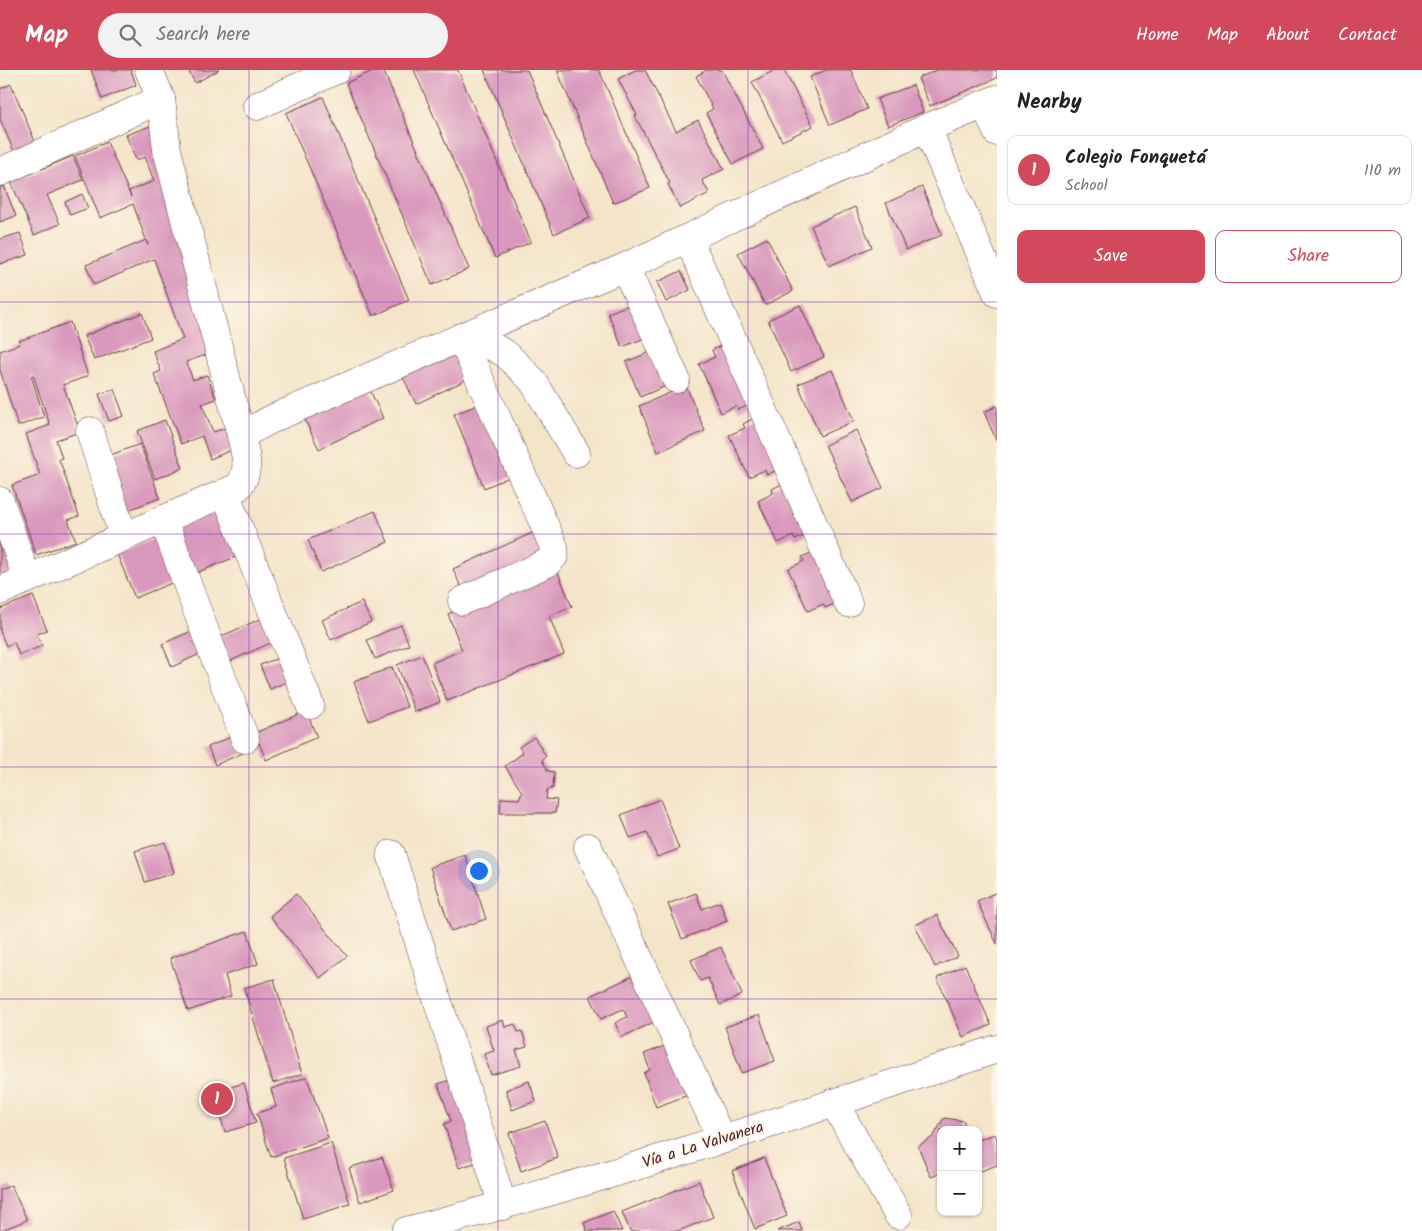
<!DOCTYPE html>
<meta charset="utf-8">
<style>
:root{--surface:#fff;--page:#f2f2f2;--text:#222;--muted:#767676;--line:#e0e0e0;--accent:#d1495b}
body{margin:0;font-family:Kalam,sans-serif;background:var(--page);color:var(--text)}
.controls{position:absolute;right:15px;bottom:15px;display:grid;overflow:hidden;border-radius:10px;box-shadow:0 1px 4px #0004}
.controls button{width:45px;height:45px;display:grid;place-items:center;padding:0;border:0;border-bottom:1px solid var(--line);background:var(--surface);color:var(--text);font:25px sans-serif}
.you{position:absolute;left:478px;top:800px;width:18px;height:18px;margin:-12px;border:4px solid #fff;border-radius:50%;background:#1a73e8;box-shadow:0 0 0 8px #1a73e833}
.badge{display:grid;place-items:center;width:32px;height:32px;border-radius:50%;background:var(--accent);color:#fff;font-size:16px;font-weight:700}
.pin{position:absolute;translate:-50% -50%;border:2px solid #fff;box-shadow:0 1px 5px #0006}
.list{margin:0;padding:0;list-style:none}
h2{display:flex;justify-content:space-between;align-items:center;height:65px;margin:0;padding:0 20px;font-size:21px}
h2 small{font-size:16px;font-weight:400;color:var(--muted)}
.list li{display:grid;grid-template-columns:32px 1fr auto;gap:15px;align-items:center;box-sizing:border-box;height:70px;margin:0 10px 10px;padding:0 10px;border:1px solid var(--line);border-radius:10px}
.list b{display:block;font-size:19px;white-space:nowrap}
.list p{margin:0;font-size:16px;white-space:nowrap;color:var(--muted)}
.list em{font-size:16px;font-style:normal;color:var(--muted)}
.actions{display:flex;gap:10px;padding:15px 20px}
.actions a{flex:1;padding:11px 0;border:1px solid var(--accent);border-radius:10px;text-align:center;font-size:18px;color:var(--accent)}
.actions .main{background:var(--accent);color:#fff}
.icon{flex:none;width:28px;height:28px;fill:none;stroke:currentColor;stroke-width:2;stroke-linecap:round;stroke-linejoin:round}
.map{position:relative;flex:none;width:997px;height:1161px;overflow:hidden}
header{display:flex;align-items:center;gap:30px;box-sizing:border-box;height:70px;padding:0 25px;background:var(--accent);color:#fff}
header strong{font-size:24px}
nav{display:flex;gap:28px;margin-inline-start:auto;font-size:18px}
.search{width:350px;height:45px;background:var(--page);display:flex;align-items:center;gap:12px;box-sizing:border-box;padding:0 18px;border-radius:28px;color:var(--muted);font-size:19px}
main{display:flex}
aside{flex:1;background:var(--surface)}
.map>svg:first-child{display:block}
.building{fill:#d998bd}
.lines{fill:none;stroke-linecap:round;stroke-linejoin:round}
.minor-casing{stroke:#643d43;stroke-width:29}
.minor{stroke:#fff;stroke-width:28}
.grid{fill:none;stroke:#7b2cbf;stroke-width:1;stroke-opacity:0.55}
.labels{text-anchor:middle;dominant-baseline:central;stroke-width:4;stroke-linejoin:round;paint-order:stroke}
.street-label{font-size:16px;fill:#4a1f2b;stroke:#fcf5e5}
</style>
<header>
<strong>Map</strong>
<div class="search"><svg class="icon" aria-label="search" viewBox="0 0 24 24"><circle cx="10" cy="10" r="6"/><path d="M15 15l6 6"/></svg>Search here</div>
<nav><a>Home</a><a>Map</a><a>About</a><a>Contact</a></nav>
</header>
<main>
<div class="map">
<svg width="997" height="1161" viewBox="0 0 997 1161">
<rect width="100%" height="100%" fill="#fcf5e5"/>
<filter id="ink" filterUnits="userSpaceOnUse"><feTurbulence type="fractalNoise" baseFrequency=".02" numOctaves="2"/><feDisplacementMap in="SourceGraphic" scale="10" xChannelSelector="R" yChannelSelector="G"/><feConvolveMatrix kernelMatrix="1 2 1 2 8 2 1 2 1" color-interpolation-filters="sRGB"/></filter>
<filter id="wash" filterUnits="userSpaceOnUse"><feTurbulence type="fractalNoise" baseFrequency=".0096" numOctaves="4" result="noise"/><feDisplacementMap in="SourceGraphic" scale="20" xChannelSelector="R" yChannelSelector="G"/><feGaussianBlur stdDeviation="1.12" result="paint"/><feColorMatrix in="noise" values="0 0 0 0 0 0 0 0 0 0 0 0 0 0 0 0 0 1.4 0 .05"/><feComposite in="paint" operator="in"/></filter>
<g filter="url(#wash)">
<rect width="100%" height="100%" fill="#f4e5c9"/>
<g id="blocks">
<g class="building">
<path d="M91,0H131L136,15L102,29Z"/>
<path d="M188,0H219L195,13Z"/>
<path d="M375,0H383L469,199L432,215L346,13Z"/>
<path d="M414,0H458L531,172L495,188Z"/>
<path d="M484,0H527L590,148L554,164Z"/>
<path d="M557,0H599L650,118L613,133Z"/>
<path d="M635,0H645L676,61L698,50L724,99L702,110L709,123L680,138L668,114L670,113L635,46L637,45L618,9Z"/>
<path d="M707,0H722L763,79L733,94L706,43L713,39L696,6Z"/>
<path d="M775,0H784L813,56L782,71L752,12Z"/>
<path d="M826,0H851L867,39L830,55L810,7Z"/>
<path d="M937,0H997V8L930,36L918,8Z"/>
<path d="M11,14L36,74L15,84L0,49V19Z"/>
<path d="M913,15L923,42L888,56L877,29Z"/>
<path d="M323,27L409,230L373,246L286,43Z"/>
<path d="M153,55L211,283L186,292L193,310L207,305L216,329L202,334L213,362L227,358L234,379L210,389L202,366L181,374L154,304L161,301L153,281L183,269L154,189L94,215L86,195L146,170L148,175L133,134L100,148L75,86L107,72L131,127L129,121L154,111L145,87L136,90L126,65Z"/>
<path d="M73,86L83,110L47,125L60,154L34,165L11,112Z"/>
<path d="M4,116L16,146L0,152V117Z"/>
<path d="M922,117L942,165L906,180L886,133Z"/>
<path d="M82,124L88,138L70,145L65,132Z"/>
<path d="M855,137L872,177L829,196L811,156Z"/>
<path d="M20,163L28,185L0,194V169Z"/>
<path d="M767,168L793,221L765,235L738,183Z"/>
<path d="M681,201L690,220L666,232L657,212Z"/>
<path d="M631,234L645,268L622,277L608,243Z"/>
<path d="M800,235L824,287L791,302L768,250Z"/>
<path d="M142,243L151,268L94,290L84,266Z"/>
<path d="M70,252L88,306L63,315L80,362L56,370L62,388L59,389L79,446L68,450L76,471L36,485L12,415L40,405L26,364L50,355L33,305L31,306L34,315L44,347L18,356L0,300V281L20,274L19,271Z"/>
<path d="M727,273L754,333L738,340L736,336L721,343L699,294L715,287L712,280Z"/>
<path d="M458,277L472,307L416,334L402,305Z"/>
<path d="M652,281L666,316L640,327L626,292Z"/>
<path d="M832,300L854,351L820,366L798,314Z"/>
<path d="M686,316L705,361L658,382L639,336Z"/>
<path d="M369,318L383,348L319,379L305,350Z"/>
<path d="M114,319L124,346L109,351L99,324Z"/>
<path d="M483,333L512,406L484,418L454,344Z"/>
<path d="M997,336V372L984,342Z"/>
<path d="M758,346L782,397L767,405L765,400L749,407L729,365L745,358L743,354Z"/>
<path d="M165,350L183,398L155,409L137,361Z"/>
<path d="M856,360L883,418L852,432L825,375Z"/>
<path d="M140,374L160,428L120,443L100,389Z"/>
<path d="M786,412L810,463L795,470L793,466L778,473L758,431L773,423L772,419Z"/>
<path d="M226,438L245,483L189,506L171,460Z"/>
<path d="M375,441L388,472L321,502L308,470Z"/>
<path d="M541,459L551,481L463,521L453,499Z"/>
<path d="M0,463L17,500L0,507Z"/>
<path d="M161,466L179,510L135,528L117,484Z"/>
<path d="M817,480L841,531L825,538L823,534L808,541L788,499L804,491L802,487Z"/>
<path d="M557,500L572,537L549,546L564,584L447,631L432,593L462,580L448,544Z"/>
<path d="M33,526L47,560L37,564L42,576L19,585L14,572L6,576L0,561V539Z"/>
<path d="M362,532L371,552L331,570L322,550Z"/>
<path d="M267,546L277,570L226,593L215,569Z"/>
<path d="M401,555L409,575L375,589L367,570Z"/>
<path d="M194,560L204,582L172,597L162,574Z"/>
<path d="M422,585L440,632L415,642L397,595Z"/>
<path d="M281,587L291,610L270,619L260,595Z"/>
<path d="M392,597L407,637L369,651L354,612Z"/>
<path d="M306,641L317,667L266,690L255,663Z"/>
<path d="M235,665L243,683L215,695L208,677Z"/>
<path d="M534,667L546,686L542,690L548,701L554,702L553,718L547,720L546,729L557,730L555,743H500L501,728L519,729L522,722L505,696L523,683L519,677Z"/>
<path d="M660,729L679,779L657,787L647,762L630,768L621,745Z"/>
<path d="M165,772L174,803L145,812L135,781Z"/>
<path d="M465,785L486,849L451,861L430,797Z"/>
<path d="M997,822V874L977,831Z"/>
<path d="M696,823L702,839L720,832L727,851L682,869L668,834Z"/>
<path d="M296,824L347,886L320,908L270,846Z"/>
<path d="M937,845L958,886L935,897L915,855Z"/>
<path d="M247,861L258,894L225,905L231,926L188,941L170,888Z"/>
<path d="M721,877L742,925L720,935L708,908L700,911L691,890Z"/>
<path d="M965,895L991,955L963,967L937,908Z"/>
<path d="M635,905L656,951L622,967L615,953L627,947L623,939L601,949L590,926Z"/>
<path d="M274,909L302,1004L273,1013L244,918Z"/>
<path d="M759,945L775,991L742,1003L725,957Z"/>
<path d="M503,950L505,957L515,954L518,962L522,961L527,977L516,980L521,996L491,1005L484,984L494,981L486,956Z"/>
<path d="M672,973L691,1024L656,1037L644,1003L650,1000L644,984Z"/>
<path d="M307,1007L328,1068L271,1087L257,1043L276,1037L271,1019Z"/>
<path d="M456,1008L484,1090L459,1098L444,1054L451,1051L438,1014Z"/>
<path d="M529,1011L536,1031L512,1040L506,1020Z"/>
<path d="M244,1013L256,1053L225,1062L213,1022Z"/>
<path d="M944,1048L964,1051V1060H941V1103L931,1107L918,1076L933,1067Z"/>
<path d="M545,1051L558,1088L521,1101L509,1063Z"/>
<path d="M995,1064L997,1069V1095L978,1102V1070Z"/>
<path d="M331,1073L350,1134L303,1149L284,1088Z"/>
<path d="M382,1087L394,1120L360,1132L349,1098Z"/>
<path d="M764,1088L787,1146L755,1159L732,1101Z"/>
<path d="M699,1111L713,1147L678,1161H630L622,1142Z"/>
<path d="M11,1115L27,1150L0,1161V1120Z"/>
<path d="M613,1141L622,1161H587L584,1153Z"/>
<path d="M799,1152L802,1161H777Z"/>
</g>
</g>
</g>
<g filter="url(#ink)">
<use href="#blocks" fill-opacity="0" stroke="#643d43" stroke-width="1"/>
<g class="lines">
<g class="minor-casing">
<g id="minor">
<path d="M985,34L997,62"/>
<path d="M257,36L336,0"/>
<path d="M927,58L997,223"/>
<path d="M0,102L161,29"/>
<path d="M688,168L848,533"/>
<path d="M625,197L676,309"/>
<path d="M469,264L506,284L533,311L576,383"/>
<path d="M461,267L554,477V486L547,493L462,531"/>
<path d="M90,361L123,466"/>
<path d="M241,365L276,347L625,197L927,58L997,29"/>
<path d="M225,423L310,635"/>
<path d="M0,431L27,509"/>
<path d="M163,449L245,669"/>
<path d="M0,521L238,417C252,400 245,385 241,365L167,80L161,29L149,0"/>
<path d="M588,777L722,1070"/>
<path d="M391,784L503,1136"/>
<path d="M834,1033L898,1145"/>
<path d="M406,1161C606,1110 801,1044 997,979"/>
</g>
</g>
<use href="#minor" class="minor"/>
</g>
</g>
<path class="grid" d="M249,0V1161M498,0V1161M748,0V1161M0,232H997M0,464H997M0,697H997M0,929H997"/>
<g class="labels">
<g class="street-label">
<text transform="translate(703 1075) rotate(-17)">Vía a La Valvanera</text>
</g>
</g>
</svg>
<div class="controls">
<button>+</button>
<button>−</button>
</div>
<div class="you"></div>
<div class="pin badge" style="left:217px;top:1029px">1</div>
</div>
<aside>
<h2>Nearby<small></small></h2>
<ul class="list">
<li><span class="badge">1</span><div><b>Colegio Fonquetá</b><p>School</p></div><em>110 m</em></li>
</ul>
<div class="actions"><a class="main">Save</a><a>Share</a></div>
</aside>
</main>
